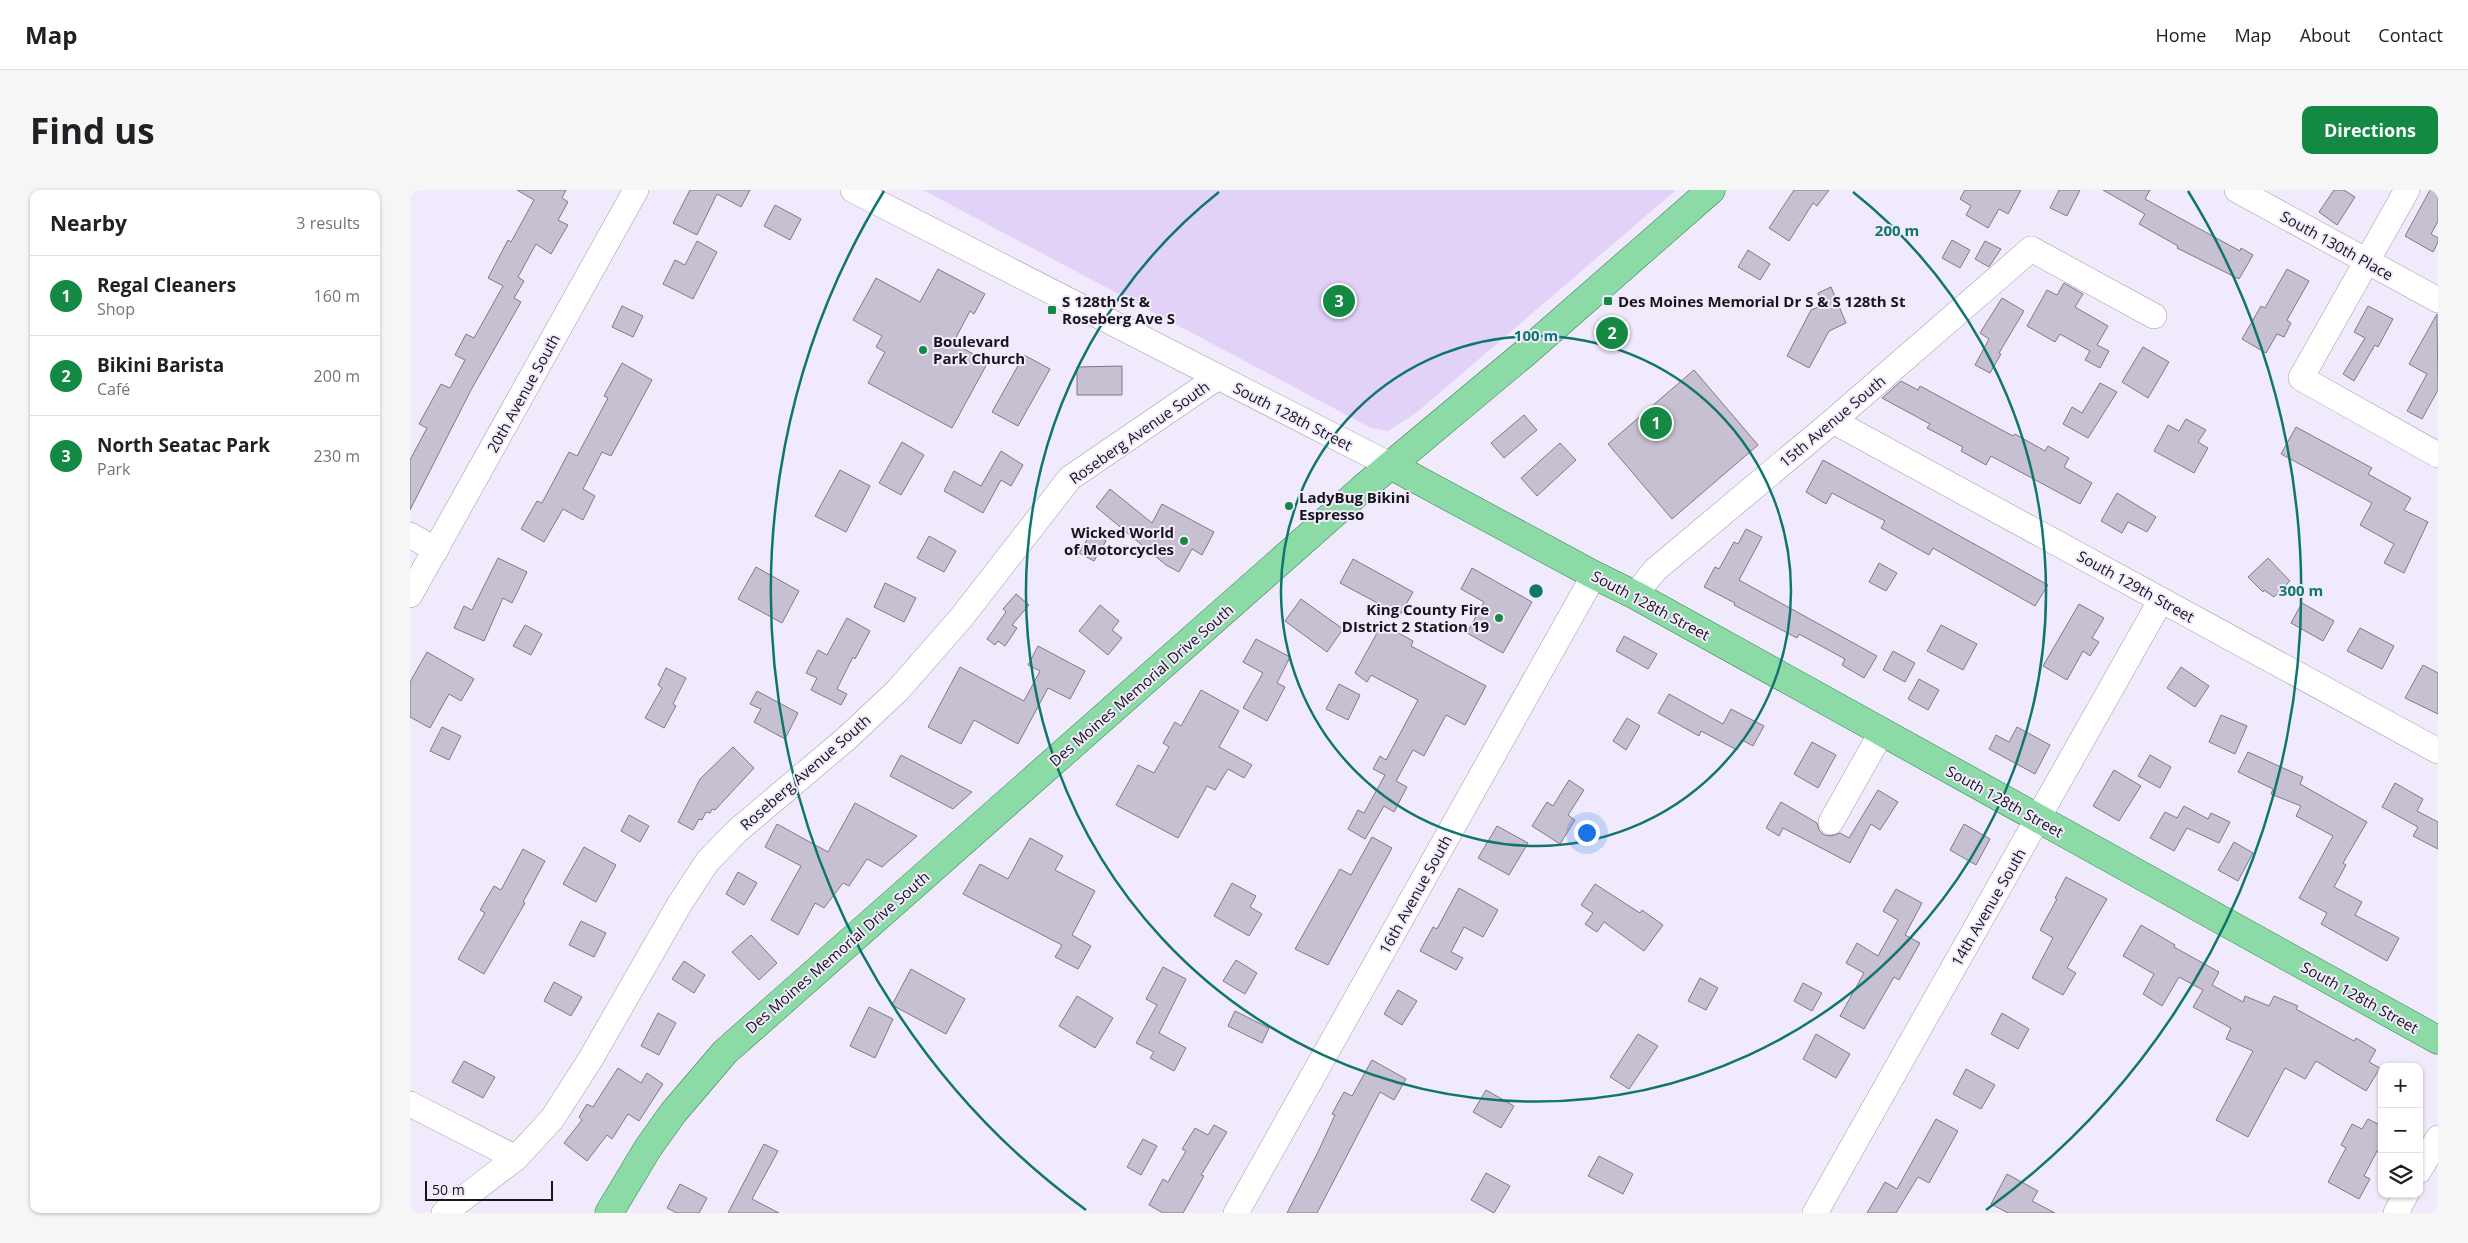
<!DOCTYPE html>
<meta charset="utf-8">
<style>
:root{--surface:#fff;--page:#f6f6f6;--text:#202124;--muted:#757577;--line:#e0e0e0;--accent:#138943}
body{margin:0;font-family:"Open Sans",sans-serif;background:var(--page);color:var(--text)}
.controls{position:absolute;right:15px;bottom:15px;display:grid;overflow:hidden;border-radius:10px;box-shadow:0 1px 4px #0004}
.controls button{width:45px;height:45px;display:grid;place-items:center;padding:0;border:0;border-bottom:1px solid var(--line);background:var(--surface);color:var(--text);font:25px sans-serif}
.scale{position:absolute;left:15px;bottom:12px;width:128px;box-sizing:border-box;padding-left:5px;border:2px solid #17141a;border-top:0;font-size:14px;line-height:18px;white-space:nowrap;color:#17141a;-webkit-text-stroke:4px #f1eafd;paint-order:stroke}
.you{position:absolute;left:1176px;top:642px;width:18px;height:18px;margin:-12px;border:4px solid #fff;border-radius:50%;background:#1a73e8;box-shadow:0 0 0 8px #1a73e833}
.badge{display:grid;place-items:center;width:32px;height:32px;border-radius:50%;background:var(--accent);color:#fff;font-size:16px;font-weight:700}
.pin{position:absolute;translate:-50% -50%;border:2px solid #fff;box-shadow:0 1px 5px #0006}
.list{margin:0;padding:0;list-style:none}
h2{display:flex;justify-content:space-between;align-items:center;height:65px;margin:0;padding:0 20px;font-size:21px}
h2 small{font-size:16px;font-weight:400;color:var(--muted)}
.list li{display:grid;grid-template-columns:32px 1fr auto;gap:15px;align-items:center;box-sizing:border-box;height:80px;padding:0 20px;border-top:1px solid var(--line)}
.list b{display:block;font-size:19px;white-space:nowrap}
.list p{margin:0;font-size:16px;white-space:nowrap;color:var(--muted)}
.list em{font-size:16px;font-style:normal;color:var(--muted)}
.icon{flex:none;width:28px;height:28px;fill:none;stroke:currentColor;stroke-width:2;stroke-linecap:round;stroke-linejoin:round}
.map{position:relative;flex:none;width:2028px;height:1023px;overflow:hidden;border-radius:10px}
header{display:flex;align-items:center;gap:30px;box-sizing:border-box;height:70px;padding:0 25px;background:var(--surface);border-bottom:1px solid var(--line)}
header strong{font-size:24px}
nav{display:flex;gap:28px;margin-inline-start:auto;font-size:18px}
.intro{display:flex;align-items:center;justify-content:space-between;box-sizing:border-box;height:120px;padding:0 30px}
h1{margin:0;font-size:35px}
.button{padding:12px 22px;border-radius:10px;background:var(--accent);color:#fff;font-size:18px;font-weight:700}
main{display:flex;gap:30px;padding:0 30px}
aside{flex:1;background:var(--surface);border-radius:10px;box-shadow:0 1px 4px #0004}
.map>svg:first-child{display:block}
.green{fill:#e2d2f8}
.building{fill:#c7c0d1;stroke:#807989}
.lines{fill:none;stroke-linecap:round;stroke-linejoin:round}
.minor-casing{stroke:#a19aab;stroke-width:26}
.major-casing{stroke:#31844f;stroke-width:29}
.minor{stroke:#fff;stroke-width:25}
.major{stroke:#8cdaa6;stroke-width:28}
.ring{fill:none;stroke:#0f766e;stroke-width:2.5}
.poi-dot{fill:#138943;stroke:#f1eafd;stroke-width:2}
.labels{text-anchor:middle;dominant-baseline:central;stroke-width:4;stroke-linejoin:round;paint-order:stroke}
.street-label{font-size:15px;fill:#17141a;stroke:#f1eafd}
.poi-label{font-size:15px;font-weight:bold;fill:#17141a;stroke:#f1eafd;text-anchor:start}
.centre{fill:#0f766e;stroke:#f1eafd;stroke-width:2.5}
.ring-label{font-size:15px;text-anchor:middle;font-weight:bold;fill:#0f766e;stroke:#f1eafd;stroke-width:4;stroke-linejoin:round;paint-order:stroke}
</style>
<header>
<strong>Map</strong>
<nav><a>Home</a><a>Map</a><a>About</a><a>Contact</a></nav>
</header>
<div class="intro"><h1>Find us</h1><a class="button">Directions</a></div>
<main>
<aside>
<h2>Nearby<small>3 results</small></h2>
<ul class="list">
<li><span class="badge">1</span><div><b>Regal Cleaners</b><p>Shop</p></div><em>160 m</em></li>
<li><span class="badge">2</span><div><b>Bikini Barista</b><p>Café</p></div><em>200 m</em></li>
<li><span class="badge">3</span><div><b>North Seatac Park</b><p>Park</p></div><em>230 m</em></li>
</ul>
</aside>
<div class="map">
<svg width="2028" height="1023" viewBox="0 0 2028 1023">
<rect width="100%" height="100%" fill="#f1eafd"/>
<path class="green" d="M513,0H1266L1006,223L978,241L961,238Z"/>
<g class="building">
<path d="M107,0H156L152,8L158,12L148,30L158,35L141,64L126,54L108,87L114,91L104,108L111,112L61,200L0,320V270L17,238L9,234L31,194L40,198L55,170L45,165L56,144L64,148L93,96L78,88L98,50L101,52L124,10Z"/>
<path d="M280,0H340L331,17L307,4L287,45L263,33Z"/>
<path d="M1384,0H1419L1407,16L1403,13L1379,51L1359,38Z"/>
<path d="M1555,0H1611L1598,24L1589,19L1578,38L1556,25L1561,16L1550,9Z"/>
<path d="M1649,0H1670L1657,26L1640,18Z"/>
<path d="M1693,0H1740L1735,9L1830,61L1831,58L1843,65L1829,89L1767,58L1768,56L1729,34L1735,24Z"/>
<path d="M1924,0H1934L1945,7L1927,35L1909,22Z"/>
<path d="M2020,0H2028V31L2021,44L2028,48V52L2023,62L1995,46Z"/>
<path d="M365,15L391,29L380,50L354,36Z"/>
<path d="M1542,50L1560,60L1550,78L1532,68Z"/>
<path d="M287,51L307,62L283,109L253,94L265,70L275,75Z"/>
<path d="M1575,51L1591,59L1579,77L1565,69Z"/>
<path d="M1338,60L1360,74L1350,90L1328,77Z"/>
<path d="M528,79L575,104L564,124L560,121L543,153L578,172L542,238L458,193L475,162L466,157L472,146L443,130L466,88L510,112Z"/>
<path d="M1877,79L1899,91L1877,130L1881,133L1874,147L1867,144L1856,163L1832,149L1851,116L1855,118Z"/>
<path d="M1654,93L1673,104L1665,117L1698,136L1687,155L1699,161L1690,178L1675,170L1680,161L1650,144L1645,152L1617,136L1637,100L1647,105Z"/>
<path d="M1421,97L1436,133L1419,141L1399,178L1377,166L1401,120L1413,115L1408,103Z"/>
<path d="M1592,108L1614,121L1589,163L1591,164L1580,183L1565,175L1579,149L1570,143Z"/>
<path d="M212,116L233,126L223,147L202,137Z"/>
<path d="M1958,116L1983,129L1968,157L1965,155L1944,191L1933,184L1955,148L1944,142Z"/>
<path d="M2027,124L2028,200L2012,229L1997,221L2017,184L1999,174Z"/>
<path d="M1733,157L1759,172L1738,208L1712,192Z"/>
<path d="M614,165L640,179L608,236L582,222Z"/>
<path d="M212,173L242,190L201,266L192,262L173,299L185,306L173,330L153,319L134,352L111,339L127,311L132,313L159,262L167,266L198,208L194,206Z"/>
<path d="M712,176V205H667V177Z"/>
<path d="M1284,180L1348,255L1262,329L1198,254Z"/>
<path d="M1491,191L1508,200L1510,196L1603,246L1605,244L1635,261L1638,256L1659,268L1654,277L1682,293L1670,314L1581,266L1576,275L1551,261L1553,257L1517,238L1520,234L1472,208Z"/>
<path d="M1690,193L1707,202L1678,248L1653,234L1662,217L1672,223Z"/>
<path d="M1114,225L1127,240L1094,268L1081,253Z"/>
<path d="M1776,229L1796,240L1788,252L1798,258L1784,283L1744,261L1758,235L1769,241Z"/>
<path d="M1886,237L1962,278L1958,284L2001,308L1994,320L2018,332L1994,383L1974,373L1984,354L1950,335L1962,313L1871,264Z"/>
<path d="M492,252L514,265L491,305L469,293Z"/>
<path d="M1150,253L1166,270L1127,306L1111,288Z"/>
<path d="M591,261L613,275L601,296L591,290L573,323L534,301L544,281L571,296Z"/>
<path d="M1413,270L1638,395L1625,416L1523,358L1519,365L1471,338L1475,331L1422,303L1416,314L1396,302Z"/>
<path d="M430,280L460,296L436,342L405,326Z"/>
<path d="M700,299L742,333L752,314L804,342L792,365L782,359L769,382L756,375L686,317Z"/>
<path d="M1707,303L1746,327L1737,342L1718,332L1712,343L1691,331Z"/>
<path d="M1336,339L1352,347L1329,390L1467,466L1454,488L1432,475L1435,469L1389,444L1387,448L1324,415L1325,413L1294,397L1305,377L1309,379L1324,352L1328,354Z"/>
<path d="M681,343L696,351L684,371L669,363Z"/>
<path d="M519,346L546,361L534,382L507,368Z"/>
<path d="M88,368L117,382L102,413L93,408L74,451L44,438L54,416L62,420Z"/>
<path d="M1858,368L1880,391L1864,407L1854,400L1853,402L1838,387Z"/>
<path d="M943,369L1003,402L990,425L930,393Z"/>
<path d="M1469,373L1487,383L1476,401L1459,392Z"/>
<path d="M346,377L389,401L372,433L328,409Z"/>
<path d="M1062,378L1122,412L1093,463L1057,443L1074,412L1051,399Z"/>
<path d="M475,393L506,408L494,432L464,417Z"/>
<path d="M606,404L619,415L602,435L607,438L595,456L588,451L585,455L577,449L596,422L593,419Z"/>
<path d="M891,409L933,439L917,462L875,431Z"/>
<path d="M1892,413L1924,431L1913,451L1881,433Z"/>
<path d="M1669,414L1694,428L1682,448L1689,452L1680,466L1673,461L1657,490L1633,476Z"/>
<path d="M690,415L709,431L702,440L712,448L698,465L669,441Z"/>
<path d="M437,428L460,441L445,469L443,467L427,499L437,504L431,515L401,500L407,488L396,483L408,460L417,465Z"/>
<path d="M972,434L1003,451L1001,456L1076,496L1055,535L1036,525L1014,566L1003,560L986,591L997,597L984,622L974,616L955,649L938,639L948,620L954,623L975,585L963,579L970,566L976,570L1008,510L961,485L957,492L945,483Z"/>
<path d="M115,435L132,444L121,465L103,456Z"/>
<path d="M1531,435L1567,454L1553,480L1517,461Z"/>
<path d="M1950,438L1984,456L1972,479L1937,461Z"/>
<path d="M1214,446L1247,464L1238,479L1206,461Z"/>
<path d="M846,449L880,467L867,493L875,497L857,531L833,518L853,483L833,472Z"/>
<path d="M628,456L675,481L660,509L638,498L608,554L564,530L551,554L518,537L550,477L614,511L630,481L618,475Z"/>
<path d="M1483,461L1505,473L1495,492L1473,480Z"/>
<path d="M17,462L64,489L51,511L39,504L20,538L0,527V492Z"/>
<path d="M2013,475L2028,483V524L1995,508Z"/>
<path d="M1771,477L1799,496L1785,517L1757,498Z"/>
<path d="M256,478L276,488L263,514L266,516L254,538L235,528L252,498L248,495Z"/>
<path d="M1509,489L1529,500L1518,520L1498,509Z"/>
<path d="M929,494L950,505L938,530L916,519Z"/>
<path d="M791,500L829,521L809,557L842,575L834,588L818,579L805,600L797,596L768,648L706,615L728,575L744,583L759,557L753,553L765,532L771,536Z"/>
<path d="M347,501L388,523L375,549L344,532L351,519L340,514Z"/>
<path d="M1259,504L1313,534L1321,519L1354,536L1343,556L1332,550L1327,560L1291,541L1289,546L1248,523Z"/>
<path d="M1811,525L1837,536L1825,564L1799,552Z"/>
<path d="M1217,528L1230,536L1216,560L1203,551Z"/>
<path d="M32,537L51,546L39,570L20,561Z"/>
<path d="M1607,537L1640,555L1625,584L1579,559L1586,545L1599,552Z"/>
<path d="M1402,552L1426,565L1408,598L1384,584Z"/>
<path d="M323,557L344,578L305,620L302,619L300,623L296,622L292,630L289,629L283,640L268,632L290,589Z"/>
<path d="M1838,562L1893,587L1890,594L1957,632L1933,673L1936,675L1924,697L1952,712L1945,725L1989,748L1977,771L1911,734L1917,723L1889,708L1923,646L1886,626L1891,616L1861,604L1863,599L1828,582Z"/>
<path d="M491,565L562,602L543,619L480,586Z"/>
<path d="M1740,565L1761,577L1750,598L1728,586Z"/>
<path d="M1704,580L1731,596L1709,631L1683,616Z"/>
<path d="M1159,590L1174,600L1158,625L1165,630L1150,654L1122,636L1137,612L1143,616Z"/>
<path d="M1985,593L2013,609L2007,621L2028,632V659L2003,646L2008,637L1972,617Z"/>
<path d="M1468,600L1488,612L1470,640L1461,634L1440,673L1373,638L1369,646L1356,638L1371,612L1407,633L1409,640L1414,645L1422,646L1430,643L1439,648Z"/>
<path d="M445,613L507,646L472,677L457,669L439,696L433,693L414,718L405,713L388,745L361,730L391,676L355,657L367,634L418,662Z"/>
<path d="M1774,616L1798,629L1801,623L1820,632L1809,653L1777,638L1764,661L1740,648L1755,622L1767,628Z"/>
<path d="M219,625L239,636L230,652L211,641Z"/>
<path d="M1554,634L1580,649L1566,675L1540,660Z"/>
<path d="M1087,636L1118,653L1099,685L1068,668Z"/>
<path d="M962,647L982,658L918,775L885,759L930,679L941,685Z"/>
<path d="M620,648L653,666L645,680L685,701L662,745L681,756L668,779L645,767L652,755L553,704L570,674L598,689Z"/>
<path d="M1824,652L1843,663L1828,691L1808,680Z"/>
<path d="M174,657L206,675L186,712L153,694Z"/>
<path d="M113,659L135,671L113,712L115,713L74,784L48,769L75,723L70,720L84,696L91,700Z"/>
<path d="M328,682L347,693L334,715L316,704Z"/>
<path d="M1656,687L1697,709L1657,778L1666,783L1653,805L1622,788L1643,748L1630,740L1647,709L1645,708Z"/>
<path d="M822,693L846,706L840,717L852,724L839,746L804,726Z"/>
<path d="M1185,694L1230,723L1232,720L1253,735L1234,761L1194,732L1187,742L1175,734L1183,723L1171,715Z"/>
<path d="M1049,698L1088,720L1073,747L1054,737L1041,762L1053,768L1046,780L1010,761L1023,737L1027,739Z"/>
<path d="M1486,699L1512,713L1495,745L1510,753L1489,790L1484,787L1454,839L1430,826L1454,783L1436,773L1447,753L1468,766L1488,730L1473,721Z"/>
<path d="M171,731L196,743L184,767L159,755Z"/>
<path d="M1731,735L1765,755L1764,757L1809,782L1802,795L1833,812L1835,806L1859,816L1864,806L1888,816L1886,819L1944,851L1946,848L1966,860L1959,872L1970,878L1956,901L1906,871L1895,889L1875,878L1838,947L1806,930L1843,861L1816,849L1821,838L1783,817L1793,800L1769,787L1752,816L1733,804L1744,784L1713,766Z"/>
<path d="M341,745L367,773L349,790L322,762Z"/>
<path d="M826,770L847,783L835,804L813,791Z"/>
<path d="M274,771L295,785L284,803L262,789Z"/>
<path d="M753,777L776,789L749,843L776,858L764,881L740,868L744,862L726,853L747,815L736,809Z"/>
<path d="M501,779L555,809L536,844L482,815Z"/>
<path d="M1290,788L1308,798L1296,820L1278,811Z"/>
<path d="M144,792L172,807L161,826L134,811Z"/>
<path d="M1393,793L1412,803L1402,821L1384,811Z"/>
<path d="M988,800L1007,811L992,835L974,824Z"/>
<path d="M667,806L703,828L685,858L649,836Z"/>
<path d="M459,817L483,829L465,868L440,856Z"/>
<path d="M825,821L859,838L852,853L818,836Z"/>
<path d="M248,823L266,833L249,865L231,856Z"/>
<path d="M1592,823L1619,839L1608,859L1581,844Z"/>
<path d="M1228,844L1248,856L1219,899L1200,887Z"/>
<path d="M1406,844L1440,864L1426,888L1393,869Z"/>
<path d="M962,870L996,889L984,910L970,902L907,1023H877L908,962L925,925L922,924L934,902L942,906Z"/>
<path d="M54,871L85,887L73,908L42,892Z"/>
<path d="M208,878L231,893L237,883L253,894L229,931L218,924L202,949L197,945L177,971L154,953L172,930L169,927L177,914L183,917Z"/>
<path d="M1556,879L1585,895L1571,919L1543,904Z"/>
<path d="M1076,900L1104,916L1091,938L1063,922Z"/>
<path d="M1526,929L1548,941L1519,993L1508,987L1486,1023H1457L1475,992L1487,999Z"/>
<path d="M1958,929L1972,936V963L1967,961L1954,986L1960,989L1949,1009L1918,992L1936,958L1931,955L1942,934L1952,939Z"/>
<path d="M804,935L817,942L791,985L794,986L773,1023H753L739,1015L753,989L758,992L776,961L772,959L785,938L798,945Z"/>
<path d="M733,949L747,956L731,985L717,977Z"/>
<path d="M354,954L368,961L342,1009L369,1023H318Z"/>
<path d="M1189,966L1223,984L1213,1004L1178,986Z"/>
<path d="M1076,983L1100,996L1084,1023L1061,1010Z"/>
<path d="M1597,984L1628,1001L1622,1011L1645,1023H1598L1581,1014Z"/>
<path d="M270,994L297,1008L289,1023H267L257,1018Z"/>
</g>
<g class="lines">
<g class="minor-casing">
<g id="minor">
<path d="M443,0L982,276"/>
<path d="M1827,0L2028,110"/>
<path d="M1997,0L1891,188L2028,265"/>
<path d="M1423,231L2028,561"/>
<path d="M0,345L26,360"/>
<path d="M0,405L226,0"/>
<path d="M1225,405L1245,380L1423,231L1621,59L1744,126"/>
<path d="M1421,632L1471,543"/>
<path d="M0,914L106,968"/>
<path d="M2009,981L2028,948"/>
<path d="M34,1023L106,968L142,929L180,870L269,715L297,672L327,641L437,548L488,500L551,428L660,288L808,187"/>
<path d="M826,1023L1184,385"/>
<path d="M1405,1023L1751,410"/>
<path d="M1986,1023L1996,1004"/>
</g>
</g>
<g class="major-casing">
<g id="major">
<path d="M982,276L1184,385L1225,405L2028,850"/>
<path d="M199,1023L238,958L263,923L315,862L952,299L1115,163L1301,0"/>
</g>
</g>
<use href="#minor" class="minor"/>
<use href="#major" class="major"/>
</g>
<g class="ring">
<circle cx="1126" cy="401" r="255"/>
<path d="M1443 2A510 510 0 1 1 809 2"/>
<path d="M676 1020A765 765 0 0 1 474 1M1778 1A765 765 0 0 1 1576 1020"/>
</g>
<g class="poi-dot">
<rect x="1193" y="106" width="10" height="10" rx="2.5"/>
<rect x="637" y="115" width="10" height="10" rx="2.5"/>
<circle cx="513" cy="160" r="5"/>
<circle cx="879" cy="316" r="5"/>
<circle cx="774" cy="351" r="5"/>
<circle cx="1089" cy="428" r="5"/>
</g>
<g class="labels">
<g class="street-label">
<text transform="translate(1927 55) rotate(29)">South 130th Place</text>
<text transform="translate(113 203) rotate(-61)">20th Avenue South</text>
<text transform="translate(883 226) rotate(27)">South 128th Street</text>
<text transform="translate(1422 231) rotate(-40)">15th Avenue South</text>
<text transform="translate(729 242) rotate(-35)">Roseberg Avenue South</text>
<text transform="translate(1726 396) rotate(29)">South 129th Street</text>
<text transform="translate(1241 415) rotate(28)">South 128th Street</text>
<text transform="translate(731 495) rotate(-41)">Des Moines Memorial Drive South</text>
<text transform="translate(395 582) rotate(-41)">Roseberg Avenue South</text>
<text transform="translate(1595 611) rotate(29)">South 128th Street</text>
<text transform="translate(1005 704) rotate(-61)">16th Avenue South</text>
<text transform="translate(1578 717) rotate(-60)">14th Avenue South</text>
<text transform="translate(427 762) rotate(-41)">Des Moines Memorial Drive South</text>
<text transform="translate(1950 807) rotate(29)">South 128th Street</text>
</g>
<g class="poi-label">
<text x="652" y="111">S 128th St &amp;<tspan x="652" dy="17">Roseberg Ave S</tspan></text>
<text x="1208" y="111">Des Moines Memorial Dr S &amp; S 128th St</text>
<text x="523" y="151">Boulevard<tspan x="523" dy="17">Park Church</tspan></text>
<text x="889" y="307">LadyBug Bikini<tspan x="889" dy="17">Espresso</tspan></text>
<text x="764" y="342" text-anchor="end">Wicked World<tspan x="764" dy="17">of Motorcycles</tspan></text>
<text x="1079" y="419" text-anchor="end">King County Fire<tspan x="1079" dy="17">DIstrict 2 Station 19</tspan></text>
</g>
</g>
<circle cx="1126" cy="401" r="8" class="centre"/>
<g class="ring-label">
<text x="1487" y="46">200 m</text>
<text x="1126" y="151">100 m</text>
<text x="1891" y="406">300 m</text>
</g>
</svg>
<div class="controls">
<button>+</button>
<button>−</button>
<button><svg class="icon" aria-label="layers" viewBox="0 0 24 24"><path d="M12 4l9 5-9 5-9-5zM3 14l9 5 9-5"/></svg></button>
</div>
<div class="scale">50 m</div>
<div class="you"></div>
<div class="pin badge" style="left:1246px;top:233px">1</div>
<div class="pin badge" style="left:1202px;top:143px">2</div>
<div class="pin badge" style="left:929px;top:111px">3</div>
</div>
</main>
